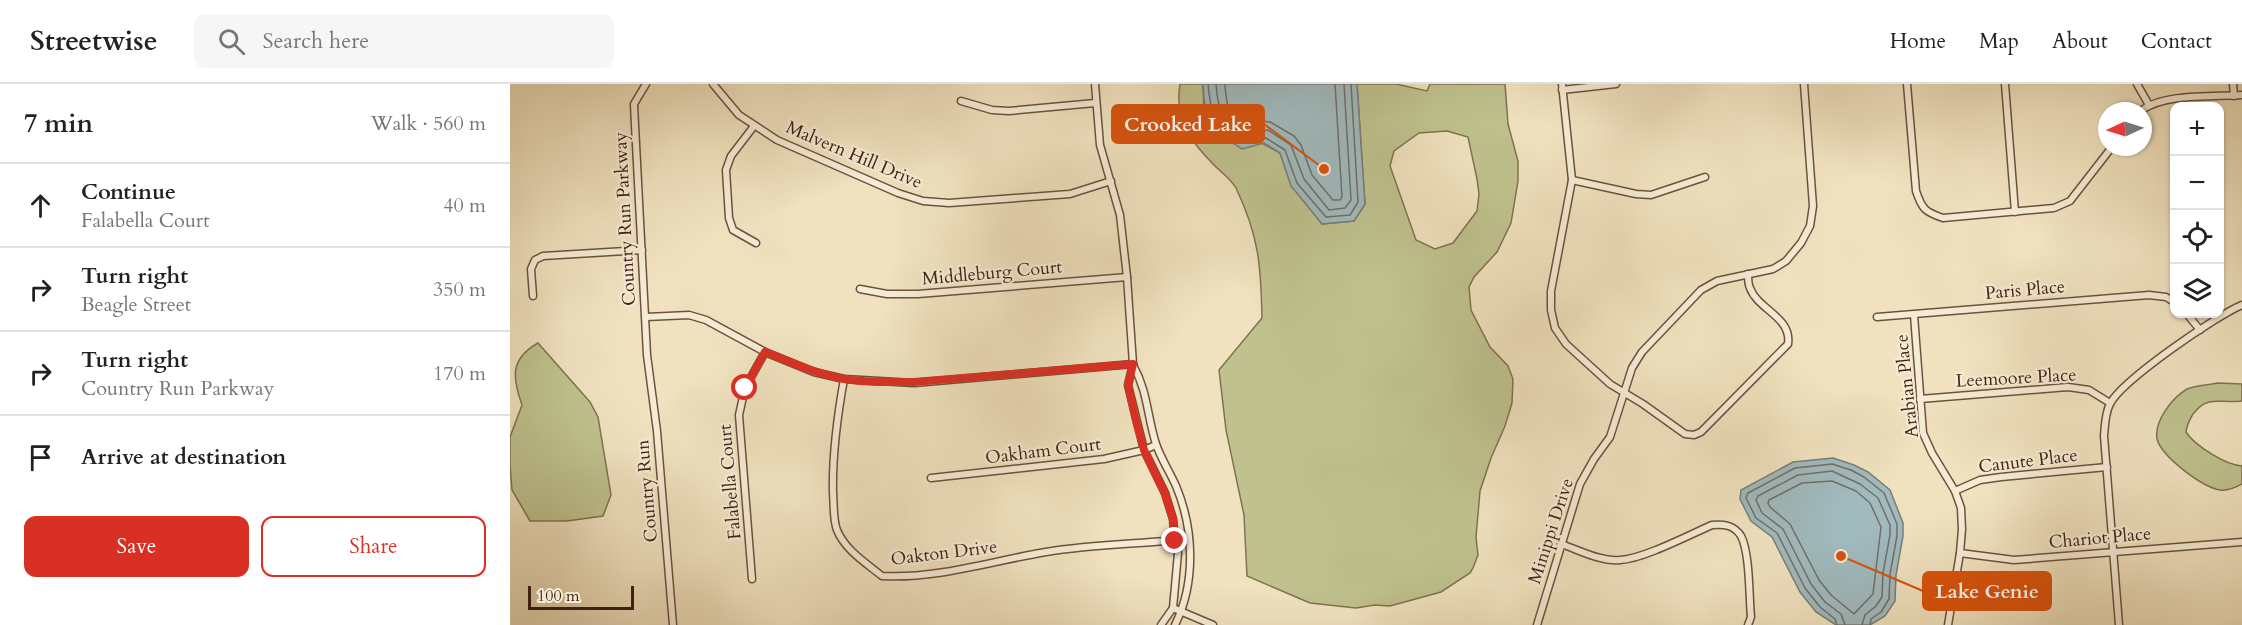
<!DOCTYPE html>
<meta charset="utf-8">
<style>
:root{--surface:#fff;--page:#f6f6f6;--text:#222;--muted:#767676;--line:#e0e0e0;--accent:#d93025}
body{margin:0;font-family:Cardo,serif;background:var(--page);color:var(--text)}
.controls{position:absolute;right:18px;top:18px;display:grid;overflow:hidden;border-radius:12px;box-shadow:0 2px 4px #0004}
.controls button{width:54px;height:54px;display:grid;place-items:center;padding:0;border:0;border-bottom:2px solid var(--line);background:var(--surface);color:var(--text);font:30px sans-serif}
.compass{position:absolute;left:1588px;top:18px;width:54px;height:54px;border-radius:50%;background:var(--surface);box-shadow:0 2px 4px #0004;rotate:266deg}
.scale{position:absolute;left:18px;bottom:15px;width:106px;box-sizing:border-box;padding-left:6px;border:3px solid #432112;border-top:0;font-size:16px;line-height:21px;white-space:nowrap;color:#432112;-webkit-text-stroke:4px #f5ecd5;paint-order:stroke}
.stop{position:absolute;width:18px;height:18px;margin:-14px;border:4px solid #d93025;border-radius:50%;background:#fff}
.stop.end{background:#d93025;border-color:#fff;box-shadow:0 2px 6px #0008}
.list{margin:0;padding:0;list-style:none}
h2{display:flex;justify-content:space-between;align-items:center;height:78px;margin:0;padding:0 24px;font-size:26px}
h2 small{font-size:20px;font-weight:400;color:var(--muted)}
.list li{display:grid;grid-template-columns:39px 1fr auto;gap:18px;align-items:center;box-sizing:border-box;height:84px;padding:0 24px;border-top:2px solid var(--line)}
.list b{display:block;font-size:22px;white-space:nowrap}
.list p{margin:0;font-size:20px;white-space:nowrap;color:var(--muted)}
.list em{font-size:20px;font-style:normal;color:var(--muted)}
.actions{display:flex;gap:12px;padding:18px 24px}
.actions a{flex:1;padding:14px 0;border:2px solid var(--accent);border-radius:12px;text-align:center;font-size:21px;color:var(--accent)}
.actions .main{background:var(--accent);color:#fff}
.icon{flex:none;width:33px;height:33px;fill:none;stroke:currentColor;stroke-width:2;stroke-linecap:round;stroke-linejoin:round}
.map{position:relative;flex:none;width:1732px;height:541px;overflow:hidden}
header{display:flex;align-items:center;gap:36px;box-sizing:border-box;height:84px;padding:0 30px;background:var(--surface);border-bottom:2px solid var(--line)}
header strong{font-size:28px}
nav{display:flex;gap:33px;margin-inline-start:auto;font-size:21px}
.search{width:420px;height:54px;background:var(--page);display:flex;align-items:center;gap:15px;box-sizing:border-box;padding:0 21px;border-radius:12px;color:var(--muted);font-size:22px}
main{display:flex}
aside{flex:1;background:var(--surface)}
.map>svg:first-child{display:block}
.green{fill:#bfc28e;stroke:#817250;stroke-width:1.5;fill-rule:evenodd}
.water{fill:#a0babe;stroke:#7b7d79;stroke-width:1.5}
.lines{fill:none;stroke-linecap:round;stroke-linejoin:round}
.shore{stroke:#726e68;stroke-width:1.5}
.minor-casing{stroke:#6e513d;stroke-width:9}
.minor{stroke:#f5ecd5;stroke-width:6}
.route{stroke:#d93025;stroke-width:8}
.labels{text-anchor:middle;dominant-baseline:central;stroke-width:4.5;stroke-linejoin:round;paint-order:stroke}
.street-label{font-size:18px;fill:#432112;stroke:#f5ecd5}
.leader{fill:none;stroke:#d8530d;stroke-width:2}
.callout-dot{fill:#d8530d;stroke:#f5ecd5;stroke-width:2}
.callout{fill:#d8530d;stroke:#d8530d;stroke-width:2}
.callout-label{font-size:20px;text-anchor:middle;font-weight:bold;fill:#fff}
</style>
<header>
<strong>Streetwise</strong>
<div class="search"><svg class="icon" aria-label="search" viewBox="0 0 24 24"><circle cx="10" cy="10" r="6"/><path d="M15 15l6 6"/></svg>Search here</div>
<nav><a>Home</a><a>Map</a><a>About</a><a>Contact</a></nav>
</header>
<main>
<aside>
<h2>7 min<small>Walk · 560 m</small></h2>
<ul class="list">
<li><svg class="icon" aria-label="ahead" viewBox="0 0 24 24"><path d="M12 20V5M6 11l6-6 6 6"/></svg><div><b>Continue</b><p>Falabella Court</p></div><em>40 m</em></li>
<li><svg class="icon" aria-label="right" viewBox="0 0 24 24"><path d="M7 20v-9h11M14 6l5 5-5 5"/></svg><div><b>Turn right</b><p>Beagle Street</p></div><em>350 m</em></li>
<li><svg class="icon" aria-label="right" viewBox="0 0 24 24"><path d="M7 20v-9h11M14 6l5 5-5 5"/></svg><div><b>Turn right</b><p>Country Run Parkway</p></div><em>170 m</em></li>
<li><svg class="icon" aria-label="arrive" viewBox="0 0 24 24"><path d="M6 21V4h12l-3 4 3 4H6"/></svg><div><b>Arrive at destination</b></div></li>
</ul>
<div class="actions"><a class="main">Save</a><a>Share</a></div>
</aside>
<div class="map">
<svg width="1732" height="541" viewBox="0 0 1732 541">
<rect width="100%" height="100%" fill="#f0e2bf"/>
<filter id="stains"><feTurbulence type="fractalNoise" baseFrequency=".00333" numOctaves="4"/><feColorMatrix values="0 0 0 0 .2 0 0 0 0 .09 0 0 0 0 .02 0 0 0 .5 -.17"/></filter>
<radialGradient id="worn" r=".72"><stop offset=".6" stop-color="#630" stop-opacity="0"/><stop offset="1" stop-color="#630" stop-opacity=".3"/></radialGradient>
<g class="green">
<path d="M670,0H693L694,28L770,69L782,102L812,140L844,137L855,120L847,0H886L917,7L920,0H995L998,40L1008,77V97L1001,139L987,168L964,193L959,203L961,226L980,263L998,282L1003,295L1002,319L995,342L981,374L970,407L966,453L968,471L963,484L960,489L931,508L880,522L865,521L846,524L800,519L737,492L734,431L716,346L709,286L752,234C751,182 749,152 726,104C722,97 714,90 707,84C682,59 664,38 670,0ZM937,47L958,53L967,95L969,110L967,127L943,159L925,165L906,156L880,82L884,67L909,49Z"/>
<path d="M28,259L80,318L88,333L101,411L93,432L57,437H20L2,406L0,382V353L12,321C2,293 0,275 28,259Z"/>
<path d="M1708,299L1732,300V317C1711,320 1698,310 1683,330C1679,337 1677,340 1676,348C1685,362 1716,381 1732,382V400C1725,404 1718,407 1710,406C1692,403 1652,373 1647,355C1644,337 1662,314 1677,305C1685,301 1699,301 1708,299Z"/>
</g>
<g class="water">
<path d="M693,0H847L855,120L844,137L812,140L781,102L770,69L754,59L732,65C700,44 695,39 693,0Z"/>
<path d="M1323,374L1344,381L1358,388L1380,406L1393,439V452L1386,491L1385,517L1375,532L1360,541H1326L1306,528L1290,508L1262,453L1241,437L1230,415L1231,406L1283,378Z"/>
</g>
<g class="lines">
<g class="shore">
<path d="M698,0C701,32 704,42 733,59L756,54L775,66L787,99L816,133L840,131L848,118L841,0"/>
<path d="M706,0C708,26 711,37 735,51L758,46L781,61L794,95L819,126L835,124L841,116L834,0"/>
<path d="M715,0C716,20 717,30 736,41L751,37L760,38L784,52L791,61L802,91L823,116H830L832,113L825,0"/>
<path d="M1322,397L1346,407L1360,419L1371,443L1363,510L1344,530L1321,511L1309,496L1280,440L1260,423L1258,419L1259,416L1292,399Z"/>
<path d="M1327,541L1325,535L1310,523L1295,504L1267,449L1246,434L1236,414L1238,409L1285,384L1322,380L1341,386L1354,393L1374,409L1387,440V452L1380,490L1379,515L1371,528L1361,535L1360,541"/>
<path d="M1335,541L1331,530L1315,518L1301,500L1273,445L1252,429L1246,416L1248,412L1288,391L1322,387L1350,400L1368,414L1380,441V451L1373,489L1372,513L1366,522L1355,531L1352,541"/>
</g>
<g class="minor-casing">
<g id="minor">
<path d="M136,0L124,20L125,41L137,271L147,347L163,541"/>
<path d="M203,0L229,31L267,56L388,109L413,117L439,119L560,110L601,97"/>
<path d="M585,0L590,61L610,131L617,193L623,280L618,301L634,366L655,409L663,435L665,457L668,469L663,524L651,541"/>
<path d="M1052,0L1062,96L1041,207V226L1045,244L1056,260L1100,300L1133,320L1175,350L1184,351L1191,348L1278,260C1282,233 1248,226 1240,204C1238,200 1238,194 1238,190"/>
<path d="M1397,0L1406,107C1412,125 1415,128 1433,134L1544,124L1560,117L1602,63"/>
<path d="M1495,0L1505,128"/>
<path d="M1627,0L1639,21"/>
<path d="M1723,0L1724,12"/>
<path d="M1052,6L1106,0"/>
<path d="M451,17L482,26L499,27L585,19"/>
<path d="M1631,27C1653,9 1704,13 1732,11"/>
<path d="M244,42L221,72L216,86L219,134L223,146L246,159"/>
<path d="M1062,96L1126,110L1141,111L1195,93"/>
<path d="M350,205L377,210H408L617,193"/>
<path d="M23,212L21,185L25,176L33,172L132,166"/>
<path d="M1677,230L1690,246"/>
<path d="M1404,231L1413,349L1422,369L1445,407L1451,424L1452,445L1450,469L1438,541"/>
<path d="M136,233L179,231L196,236L255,268L304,288L334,295L404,299L623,280"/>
<path d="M1367,233L1639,211L1656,213L1664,218"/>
<path d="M623,281C638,308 637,332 646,360C651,375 660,388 666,402C684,445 686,499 665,541"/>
<path d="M334,295C327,334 322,370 323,409C324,421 323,436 327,446C335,466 356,479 372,492C428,495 481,477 536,468C583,460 631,460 679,455"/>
<path d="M1410,315L1558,303L1579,306L1600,319"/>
<path d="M421,394L594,375L634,366L646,361"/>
<path d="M1445,407L1470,396L1491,393L1597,383"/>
<path d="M1051,460C1069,466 1091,478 1110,476C1133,475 1179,451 1202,441C1214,440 1224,441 1231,452C1240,469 1239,513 1241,533L1238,541"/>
<path d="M1450,469L1504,476L1732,458"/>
<path d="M242,495L229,331L235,304L255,268"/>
<path d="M663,524L703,541"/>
<path d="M1027,541L1070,400L1084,375L1100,353L1122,284L1132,268L1191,206L1207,197L1263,185L1276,177L1291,159L1300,142L1303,122L1294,0"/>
<path d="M1609,541L1594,352C1595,341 1595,329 1600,320C1611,297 1707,231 1732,221"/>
</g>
</g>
<use href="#minor" class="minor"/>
</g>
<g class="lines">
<path class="route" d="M235,304L255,268C281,278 306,290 334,295C357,299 381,298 404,298L623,280L618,301L625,333L634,366L655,410L663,435L665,457"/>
</g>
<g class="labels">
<g class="street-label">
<text transform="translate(344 71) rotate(23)">Malvern Hill Drive</text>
<text transform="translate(115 135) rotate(-93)">Country Run Parkway</text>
<text transform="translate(482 189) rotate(-5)">Middleburg Court</text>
<text transform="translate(1515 206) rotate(-5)">Paris Place</text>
<text transform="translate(1506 294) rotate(-3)">Leemoore Place</text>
<text transform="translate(1397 302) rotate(-96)">Arabian Place</text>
<text transform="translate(533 367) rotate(-7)">Oakham Court</text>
<text transform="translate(1518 377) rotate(-7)">Canute Place</text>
<text transform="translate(220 398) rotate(-95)">Falabella Court</text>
<text transform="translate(137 407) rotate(-95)">Country Run</text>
<text transform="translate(1041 447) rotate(-72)">Minippi Drive</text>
<text transform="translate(1590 454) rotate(-5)">Chariot Place</text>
<text transform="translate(434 469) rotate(-7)">Oakton Drive</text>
</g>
</g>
<path class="leader" d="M814 85L754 40M1331 472L1413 507"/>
<g class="callout-dot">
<circle cx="814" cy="85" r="6"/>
<circle cx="1331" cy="472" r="6"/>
</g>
<g class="callout">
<rect x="602" y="21" width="152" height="38" rx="6"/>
<rect x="1413" y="488" width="128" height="38" rx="6"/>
</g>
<g class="callout-label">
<text x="678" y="47">Crooked Lake</text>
<text x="1477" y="514">Lake Genie</text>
</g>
<rect width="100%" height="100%" filter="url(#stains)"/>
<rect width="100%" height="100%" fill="url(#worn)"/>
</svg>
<div class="controls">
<button>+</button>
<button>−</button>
<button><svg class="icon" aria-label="locate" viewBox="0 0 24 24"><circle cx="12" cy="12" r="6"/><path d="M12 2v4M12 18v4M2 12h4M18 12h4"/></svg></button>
<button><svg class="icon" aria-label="layers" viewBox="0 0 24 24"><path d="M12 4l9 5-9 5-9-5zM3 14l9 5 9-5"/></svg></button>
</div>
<svg class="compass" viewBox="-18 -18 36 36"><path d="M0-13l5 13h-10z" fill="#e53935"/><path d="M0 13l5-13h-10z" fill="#767676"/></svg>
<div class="scale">100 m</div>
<div class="stop" style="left:235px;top:304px"></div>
<div class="stop end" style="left:665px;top:457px"></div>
</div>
</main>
